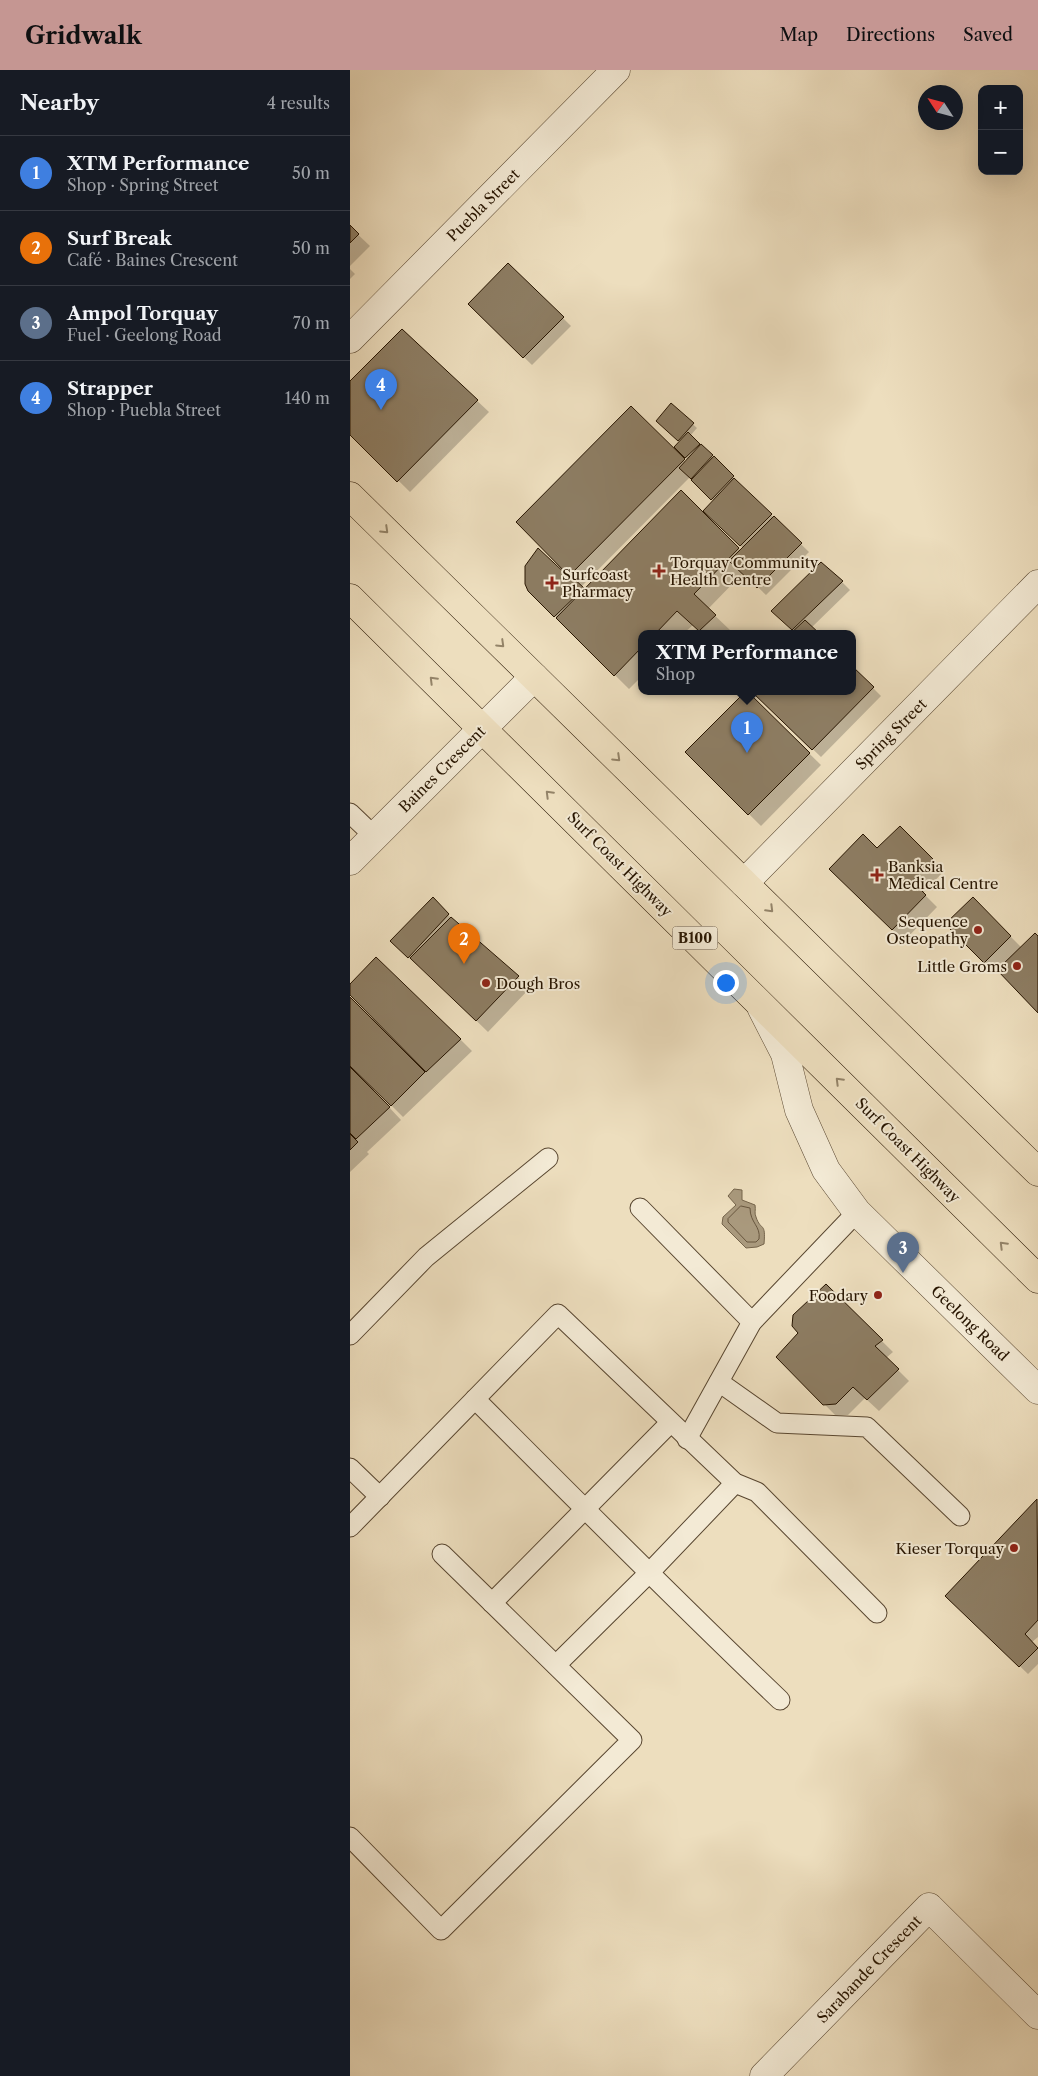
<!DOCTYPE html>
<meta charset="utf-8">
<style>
:root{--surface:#171b24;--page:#242831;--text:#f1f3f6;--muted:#9ea1a6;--line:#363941;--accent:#c59692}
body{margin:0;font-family:"Libre Caslon Text",serif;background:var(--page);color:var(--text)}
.controls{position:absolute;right:15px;top:15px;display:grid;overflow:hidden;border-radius:10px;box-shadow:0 5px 20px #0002}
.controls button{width:45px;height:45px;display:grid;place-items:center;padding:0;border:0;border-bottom:1px solid var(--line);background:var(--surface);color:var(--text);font:25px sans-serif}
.compass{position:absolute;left:568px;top:15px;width:45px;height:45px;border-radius:50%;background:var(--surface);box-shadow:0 5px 20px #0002;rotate:306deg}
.you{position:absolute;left:375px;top:912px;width:18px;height:18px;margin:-12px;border:4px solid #fff;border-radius:50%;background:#1a73e8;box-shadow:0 0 0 8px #1a73e833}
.badge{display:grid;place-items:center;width:32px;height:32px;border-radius:50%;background:var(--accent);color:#fff;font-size:16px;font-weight:700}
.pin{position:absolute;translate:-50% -41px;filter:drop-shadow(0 1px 2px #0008)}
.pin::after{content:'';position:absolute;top:26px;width:18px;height:15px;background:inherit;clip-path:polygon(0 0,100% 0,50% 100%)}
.popup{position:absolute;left:288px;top:560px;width:218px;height:65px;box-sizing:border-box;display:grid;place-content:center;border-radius:10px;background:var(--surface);filter:drop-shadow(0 1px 4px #0005);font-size:16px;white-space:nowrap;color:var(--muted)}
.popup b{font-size:19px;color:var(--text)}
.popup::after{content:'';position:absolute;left:50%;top:100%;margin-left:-10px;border:10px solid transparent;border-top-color:var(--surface)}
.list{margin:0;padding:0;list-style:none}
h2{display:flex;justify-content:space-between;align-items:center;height:65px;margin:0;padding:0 20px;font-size:21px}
h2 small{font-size:16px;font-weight:400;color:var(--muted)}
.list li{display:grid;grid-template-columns:32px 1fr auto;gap:15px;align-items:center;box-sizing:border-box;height:75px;padding:0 20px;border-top:1px solid var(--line)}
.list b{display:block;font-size:19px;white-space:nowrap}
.list p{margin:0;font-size:16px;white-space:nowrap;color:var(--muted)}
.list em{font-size:16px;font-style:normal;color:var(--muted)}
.map{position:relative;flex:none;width:688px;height:2006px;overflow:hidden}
header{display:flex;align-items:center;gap:30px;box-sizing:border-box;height:70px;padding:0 25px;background:var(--accent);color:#111}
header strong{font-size:24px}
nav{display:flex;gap:28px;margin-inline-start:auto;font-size:18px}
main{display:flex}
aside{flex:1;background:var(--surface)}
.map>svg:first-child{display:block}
.water{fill:#a9997d;stroke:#75644b}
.shadow{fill:#0003;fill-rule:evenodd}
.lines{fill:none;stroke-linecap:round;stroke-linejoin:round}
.shore{stroke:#68563e;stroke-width:1}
.building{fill:#8d7d63;stroke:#261400}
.service-casing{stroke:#584630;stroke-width:21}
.minor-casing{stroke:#584630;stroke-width:29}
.primary-casing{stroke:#261400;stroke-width:29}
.service{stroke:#f3ead5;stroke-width:19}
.minor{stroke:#f3ead5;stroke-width:28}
.primary{stroke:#eddebe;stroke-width:28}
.oneway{stroke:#938368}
.poi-dot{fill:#8f2418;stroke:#f3ead5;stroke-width:2}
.labels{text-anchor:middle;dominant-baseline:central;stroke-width:4;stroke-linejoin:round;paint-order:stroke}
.shield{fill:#f3ead5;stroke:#645440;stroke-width:1}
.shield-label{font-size:14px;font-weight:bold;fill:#261400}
.street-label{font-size:15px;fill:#261400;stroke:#f3ead5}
.poi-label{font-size:15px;fill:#261400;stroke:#f3ead5;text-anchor:start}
</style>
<header>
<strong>Gridwalk</strong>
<nav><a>Map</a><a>Directions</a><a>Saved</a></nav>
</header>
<main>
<aside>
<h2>Nearby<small>4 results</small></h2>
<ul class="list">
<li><span class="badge" style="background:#3f7fe0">1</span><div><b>XTM Performance</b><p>Shop · Spring Street</p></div><em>50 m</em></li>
<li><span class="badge" style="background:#e8710a">2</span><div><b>Surf Break</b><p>Café · Baines Crescent</p></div><em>50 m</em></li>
<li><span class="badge" style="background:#5c6f8a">3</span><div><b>Ampol Torquay</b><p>Fuel · Geelong Road</p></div><em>70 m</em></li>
<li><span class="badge" style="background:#3f7fe0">4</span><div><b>Strapper</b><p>Shop · Puebla Street</p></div><em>140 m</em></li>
</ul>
</aside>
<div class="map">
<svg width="688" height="2006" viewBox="0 0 688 2006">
<rect width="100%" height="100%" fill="#eddebe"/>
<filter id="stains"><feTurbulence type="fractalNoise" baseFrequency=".004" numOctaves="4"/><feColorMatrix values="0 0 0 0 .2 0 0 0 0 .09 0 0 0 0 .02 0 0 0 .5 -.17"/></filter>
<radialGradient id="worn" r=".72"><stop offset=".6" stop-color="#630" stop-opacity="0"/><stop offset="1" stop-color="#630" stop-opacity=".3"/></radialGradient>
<path class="water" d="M384,1119L392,1120V1130L405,1135C406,1140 404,1143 406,1147C411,1162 416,1151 414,1174L407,1177L396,1178L372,1154L373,1147L386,1135L378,1126Z"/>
<g class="shadow">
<path d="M0,157L20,176L0,196Z"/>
<path d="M158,194L221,256L182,295L119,234Z"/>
<path d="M0,199L5,204L0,209Z"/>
<path d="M52,260L139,342L60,422L0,363V313Z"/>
<path d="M322,335L347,358L340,366L459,482L416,525L393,503L358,539L380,560L375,564H353L343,555L333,564H292V606L279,619L179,520L222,507L167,452L281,338L336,392L338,390L325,377L331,372L308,351ZM340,407L364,431L355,441L393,478L391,481L331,422L235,521L231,517Z"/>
<path d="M492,512L500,520L461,558L468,564H442L445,562L431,549Z"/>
<path d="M502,597L531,626L471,687L403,622H502Z"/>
<path d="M396,622L471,695L411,756L336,682Z"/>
<path d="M550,757L594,801L573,823L587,837L554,871L481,799L527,780Z"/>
<path d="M83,829L106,853L180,918L138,962L68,894L67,895L49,879Z"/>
<path d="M623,829L672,878L688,868V941L649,901L646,903L597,854Z"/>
<path d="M0,916L110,969L122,981L53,1047L25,1019L23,1020L51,1050L17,1082L19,1084L0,1102V928L21,950L23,948L0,923Z"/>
<path d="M476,1216L543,1282L536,1288L559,1311L529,1341L515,1328L498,1345L486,1346L428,1287L450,1263Z"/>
<path d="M687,1431L688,1567L682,1572L688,1578V1594L678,1604L597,1526Z"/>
</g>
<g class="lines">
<path class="shore" d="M391,1136L400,1138C400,1153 411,1156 409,1169L406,1172H397L378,1152V1149Z"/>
</g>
<g class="building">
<path d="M0,155L9,164L0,173Z"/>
<path d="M158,193L214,247L173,288L118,234Z"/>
<path d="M52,259L128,330L47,412L0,365V311Z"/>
<path d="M321,333L344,353L328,371L306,351Z"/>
<path d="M281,336L335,389L219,506L166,452Z"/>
<path d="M338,362L350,374L335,388L324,377Z"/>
<path d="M351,374L363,385L341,409L329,398Z"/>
<path d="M364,386L384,406L361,430L341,410Z"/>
<path d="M384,408L422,444L390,476L353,441Z"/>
<path d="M331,420L389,478L344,524L366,545L349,561L327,541L305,564H292V577L264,606L206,548Z"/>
<path d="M424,446L452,473L407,518L379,491Z"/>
<path d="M188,478L219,507L221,506L234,518L204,547L178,521L175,514V496Z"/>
<path d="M471,492L493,511L442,560L421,541Z"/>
<path d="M455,550L470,564H440Z"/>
<path d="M502,596L524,617L462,680L402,622H502Z"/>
<path d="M395,622H398L460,683L398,745L335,682Z"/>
<path d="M550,756L583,789L562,811L576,825L542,860L479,799L513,764L527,778Z"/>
<path d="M83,827L99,844L58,888L40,871Z"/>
<path d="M623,827L661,866L634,893L595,854Z"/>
<path d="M101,847L169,906L126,951L60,888Z"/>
<path d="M685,863L688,866V943L647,900Z"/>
<path d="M26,887L111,969L76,1002L0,925V914Z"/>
<path d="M0,927L75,1002L41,1036L0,996Z"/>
<path d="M0,997L40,1037L6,1069L0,1063Z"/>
<path d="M0,1064L8,1072L0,1080Z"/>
<path d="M476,1214L533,1270L525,1276L549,1299L517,1330L503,1317L486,1334L473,1335L426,1287L448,1263L442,1256L443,1245Z"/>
<path d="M687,1429L688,1550L675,1564L688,1578L669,1597L595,1526Z"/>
</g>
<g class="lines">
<g class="service-casing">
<g id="service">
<path d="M0,743L24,766"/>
<path d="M290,1138L402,1252"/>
<path d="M0,1265L76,1187L198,1088"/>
<path d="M369,1312L427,1353L517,1357L610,1446"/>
<path d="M125,1329C226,1430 326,1531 430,1630"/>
<path d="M337,1369L402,1252L507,1142"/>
<path d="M0,1398L30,1427"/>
<path d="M0,1457L208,1244L385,1413L407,1422L527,1543"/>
<path d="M142,1533L320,1353"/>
<path d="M206,1595L300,1502L385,1413"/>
<path d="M0,1767L91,1860L282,1670L92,1484"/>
</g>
</g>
<g class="minor-casing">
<g id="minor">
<path d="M0,269L266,0"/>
<path d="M0,791L184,607"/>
<path d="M394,813L688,514"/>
<path d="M411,937L435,984L449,1040L476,1100L507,1142L688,1320"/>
<path d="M414,2006L579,1837L688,1945"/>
</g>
</g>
<g class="primary-casing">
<g id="primary">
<path d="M0,426L688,1102"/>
<path d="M0,528L688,1209"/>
</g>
</g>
<use href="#service" class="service"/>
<use href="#minor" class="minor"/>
<use href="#primary" class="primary"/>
</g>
<defs><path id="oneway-chevron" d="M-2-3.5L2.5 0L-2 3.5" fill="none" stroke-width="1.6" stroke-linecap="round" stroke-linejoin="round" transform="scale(1.25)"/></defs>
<g class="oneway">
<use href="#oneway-chevron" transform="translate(35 460) rotate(44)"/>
<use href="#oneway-chevron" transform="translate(151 574) rotate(44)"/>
<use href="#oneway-chevron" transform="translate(83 610) rotate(-135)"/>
<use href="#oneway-chevron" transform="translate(267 688) rotate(44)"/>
<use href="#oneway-chevron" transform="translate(199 724) rotate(-135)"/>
<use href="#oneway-chevron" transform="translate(420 839) rotate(45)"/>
<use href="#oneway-chevron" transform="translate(489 1011) rotate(-135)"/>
<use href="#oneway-chevron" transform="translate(653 1175) rotate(-135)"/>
</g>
<g class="poi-dot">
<path d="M306.5 493.5h5v5h5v5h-5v5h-5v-5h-5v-5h5z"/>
<path d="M199.5 505.5h5v5h5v5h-5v5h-5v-5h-5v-5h5z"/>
<path d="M524.5 797.5h5v5h5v5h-5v5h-5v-5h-5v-5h5z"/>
<circle cx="628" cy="860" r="5"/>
<circle cx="667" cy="896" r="5"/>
<circle cx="136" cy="913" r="5"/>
<circle cx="528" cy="1225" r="5"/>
<circle cx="664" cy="1478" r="5"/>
</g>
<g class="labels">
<rect class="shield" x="322.5" y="856.5" width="45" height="23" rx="4"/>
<g class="shield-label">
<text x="345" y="868">B100</text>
</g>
<g class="street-label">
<text transform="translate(133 135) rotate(-45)">Puebla Street</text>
<text transform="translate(541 664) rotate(-45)">Spring Street</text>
<text transform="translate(92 699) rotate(-45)">Baines Crescent</text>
<text transform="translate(270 794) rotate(45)">Surf Coast Highway</text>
<text transform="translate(558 1080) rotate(45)">Surf Coast Highway</text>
<text transform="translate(620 1253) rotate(44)">Geelong Road</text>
<text transform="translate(519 1899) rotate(-46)">Sarabande Crescent</text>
</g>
<g class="poi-label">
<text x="320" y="492">Torquay Community<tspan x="320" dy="17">Health Centre</tspan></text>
<text x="212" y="504">Surfcoast<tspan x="212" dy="17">Pharmacy</tspan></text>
<text x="538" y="796">Banksia<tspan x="538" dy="17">Medical Centre</tspan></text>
<text x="618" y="851" text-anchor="end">Sequence<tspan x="618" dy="17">Osteopathy</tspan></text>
<text x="657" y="896" text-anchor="end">Little Groms</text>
<text x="146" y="913">Dough Bros</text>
<text x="518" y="1225" text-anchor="end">Foodary</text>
<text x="654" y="1478" text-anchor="end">Kieser Torquay</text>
</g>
</g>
<rect width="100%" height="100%" filter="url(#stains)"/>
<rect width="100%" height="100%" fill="url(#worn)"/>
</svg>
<div class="controls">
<button>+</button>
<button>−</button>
</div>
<svg class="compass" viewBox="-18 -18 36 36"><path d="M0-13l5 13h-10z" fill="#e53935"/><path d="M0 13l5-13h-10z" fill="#9ea1a6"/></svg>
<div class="you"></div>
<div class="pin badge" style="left:397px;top:683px;background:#3f7fe0">1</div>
<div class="popup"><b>XTM Performance</b>Shop</div>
<div class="pin badge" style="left:114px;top:894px;background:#e8710a">2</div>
<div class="pin badge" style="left:553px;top:1203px;background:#5c6f8a">3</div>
<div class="pin badge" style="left:31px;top:340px;background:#3f7fe0">4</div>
</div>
</main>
